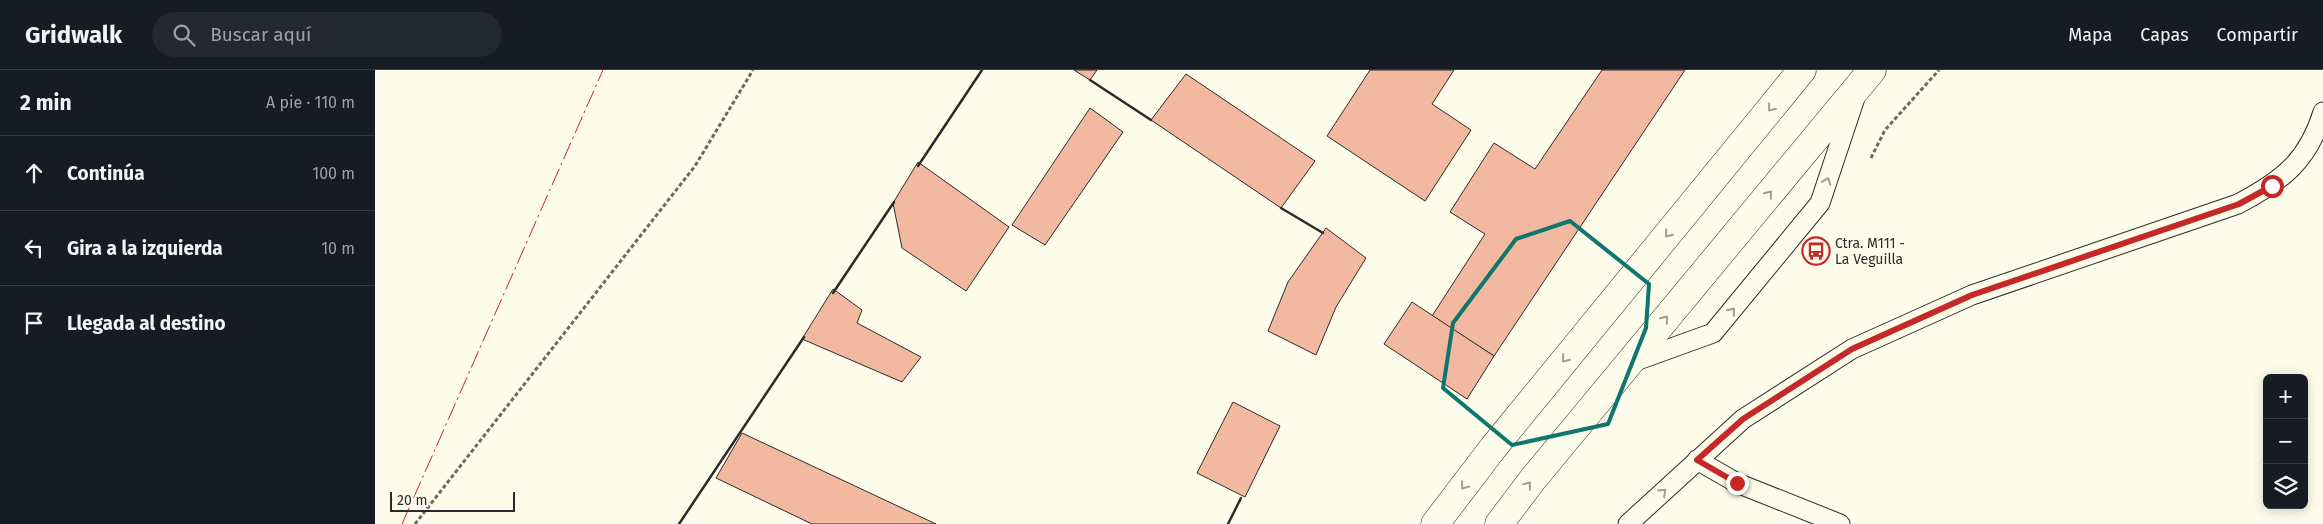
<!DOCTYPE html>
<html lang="es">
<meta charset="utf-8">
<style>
:root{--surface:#171b24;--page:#242831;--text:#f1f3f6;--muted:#9ea1a6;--line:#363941}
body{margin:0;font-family:"Fira Sans",sans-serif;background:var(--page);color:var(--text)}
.controls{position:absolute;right:15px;bottom:15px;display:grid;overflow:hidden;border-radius:8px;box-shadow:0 2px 12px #0003}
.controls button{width:45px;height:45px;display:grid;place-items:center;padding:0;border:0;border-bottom:1px solid var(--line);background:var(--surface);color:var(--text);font:25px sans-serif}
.scale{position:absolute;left:15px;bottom:12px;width:125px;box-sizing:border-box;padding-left:5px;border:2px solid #2b2b2b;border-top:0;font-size:14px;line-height:18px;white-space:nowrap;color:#2b2b2b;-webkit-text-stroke:4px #fdfbea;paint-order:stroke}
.stop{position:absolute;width:15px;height:15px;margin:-11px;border:4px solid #c62828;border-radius:50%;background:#fff}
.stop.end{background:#c62828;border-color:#fff;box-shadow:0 1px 5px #0008}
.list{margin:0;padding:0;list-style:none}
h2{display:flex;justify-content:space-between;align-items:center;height:65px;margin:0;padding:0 20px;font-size:21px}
h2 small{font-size:16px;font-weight:400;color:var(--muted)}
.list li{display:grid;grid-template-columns:32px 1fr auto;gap:15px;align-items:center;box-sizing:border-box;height:75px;padding:0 20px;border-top:1px solid var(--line)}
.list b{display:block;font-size:19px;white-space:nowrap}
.list em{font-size:16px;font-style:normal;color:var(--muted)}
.icon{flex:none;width:28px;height:28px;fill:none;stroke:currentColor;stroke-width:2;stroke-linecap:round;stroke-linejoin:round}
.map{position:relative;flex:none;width:1948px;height:454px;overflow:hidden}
header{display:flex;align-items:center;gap:30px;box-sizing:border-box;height:70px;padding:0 25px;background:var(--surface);border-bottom:1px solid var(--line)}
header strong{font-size:24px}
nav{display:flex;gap:28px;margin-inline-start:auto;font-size:18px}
.search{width:350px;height:45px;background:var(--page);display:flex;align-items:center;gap:12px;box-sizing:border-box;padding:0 18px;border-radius:28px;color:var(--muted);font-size:19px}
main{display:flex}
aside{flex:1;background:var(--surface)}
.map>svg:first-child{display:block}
.building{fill:#f2b8a0;stroke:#2b2b2b}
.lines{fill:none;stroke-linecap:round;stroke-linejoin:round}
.service-casing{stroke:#2b2b2b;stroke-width:21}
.primary-casing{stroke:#2b2b2b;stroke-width:29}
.path{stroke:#6a6964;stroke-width:3;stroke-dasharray:4 2.5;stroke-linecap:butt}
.service{stroke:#fdfbea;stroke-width:19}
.primary{stroke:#fdfbea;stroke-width:28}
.wall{stroke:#2b2b2b;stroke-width:2.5}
.power{stroke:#c62828;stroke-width:1;stroke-dasharray:18 4 2.5 4;stroke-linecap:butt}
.oneway{stroke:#9e9d94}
.route{stroke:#c62828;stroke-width:6}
.marked{fill:none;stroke:#0f766e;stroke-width:4;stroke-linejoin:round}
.labels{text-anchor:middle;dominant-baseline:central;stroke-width:4;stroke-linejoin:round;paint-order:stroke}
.poi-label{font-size:14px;fill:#2b2b2b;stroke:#fdfbea;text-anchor:start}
</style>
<header>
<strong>Gridwalk</strong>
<div class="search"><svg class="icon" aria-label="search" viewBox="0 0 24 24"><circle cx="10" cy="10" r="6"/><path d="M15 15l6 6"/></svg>Buscar aquí</div>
<nav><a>Mapa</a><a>Capas</a><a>Compartir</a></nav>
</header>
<main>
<aside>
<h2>2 min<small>A pie · 110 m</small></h2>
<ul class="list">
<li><svg class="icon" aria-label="ahead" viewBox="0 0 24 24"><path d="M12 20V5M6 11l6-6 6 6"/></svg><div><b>Continúa</b></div><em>100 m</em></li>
<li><svg class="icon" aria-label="left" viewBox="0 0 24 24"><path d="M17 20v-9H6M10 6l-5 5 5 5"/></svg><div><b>Gira a la izquierda</b></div><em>10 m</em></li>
<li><svg class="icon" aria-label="arrive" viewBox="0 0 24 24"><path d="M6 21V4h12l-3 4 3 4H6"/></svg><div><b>Llegada al destino</b></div></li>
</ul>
</aside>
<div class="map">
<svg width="1948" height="454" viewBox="0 0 1948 454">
<rect width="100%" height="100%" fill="#fdfbea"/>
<g class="building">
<path d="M699,0H722L715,10Z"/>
<path d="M995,0H1079L1057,34L1096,60L1050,131L952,66Z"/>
<path d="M1227,0H1310L1119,286L1057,246L1110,164L1075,142L1119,73L1160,99Z"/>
<path d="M811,4L940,91L906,138L776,50Z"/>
<path d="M715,38L748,62L670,175L637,155Z"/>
<path d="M543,92L634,157L591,221L527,178L518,133Z"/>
<path d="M951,158L991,188L961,237L941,285L893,261L913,212Z"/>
<path d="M458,219L487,240L482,253L546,287L527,312L427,269Z"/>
<path d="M1037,232L1119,286L1092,329L1009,274Z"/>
<path d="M858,332L905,356L870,427L822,403Z"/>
<path d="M367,363L561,454H437L341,408Z"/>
</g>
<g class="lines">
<g class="service-casing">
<g id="service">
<path d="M1255,293L1338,263L1445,133L1480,28"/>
<path d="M1322,390L1362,413L1465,454"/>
<path d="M1253,454L1368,349L1477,279L1597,225L1863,134C1907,111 1933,91 1948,42"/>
</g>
</g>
<g class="primary-casing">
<g id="primary">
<path d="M1060,454L1118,378L1427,0"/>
<path d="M1124,454L1158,409L1497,0"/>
</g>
</g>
<g class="path">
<path d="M1496,88L1510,60L1564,0"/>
<path d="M40,454L320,96L378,0"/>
</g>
<use href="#service" class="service"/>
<use href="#primary" class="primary"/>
<g class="wall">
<path d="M715,10L776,50"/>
<path d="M543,96L607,0"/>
<path d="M906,138L948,163"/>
<path d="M458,223L519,132"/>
<path d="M304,454L429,267"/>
<path d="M853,454L866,428"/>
</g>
<path class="power" d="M27,454L228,0"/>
</g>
<defs><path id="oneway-chevron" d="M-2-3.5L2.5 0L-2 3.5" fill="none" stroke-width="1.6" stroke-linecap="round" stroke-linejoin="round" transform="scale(1.25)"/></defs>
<g class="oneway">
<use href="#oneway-chevron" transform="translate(1396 38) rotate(129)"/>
<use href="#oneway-chevron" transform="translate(1452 111) rotate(-71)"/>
<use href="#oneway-chevron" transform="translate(1394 124) rotate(-51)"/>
<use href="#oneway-chevron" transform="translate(1293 164) rotate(129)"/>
<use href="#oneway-chevron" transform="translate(1357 241) rotate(-51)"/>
<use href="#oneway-chevron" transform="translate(1290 249) rotate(-51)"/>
<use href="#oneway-chevron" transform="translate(1190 289) rotate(129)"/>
<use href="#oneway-chevron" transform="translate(1153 415) rotate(-53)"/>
<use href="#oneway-chevron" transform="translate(1089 416) rotate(127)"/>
<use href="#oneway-chevron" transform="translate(1288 422) rotate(-43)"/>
</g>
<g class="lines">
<path class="route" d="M1362,413L1322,390L1368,349L1477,279L1597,225L1864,134L1897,116"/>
</g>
<path class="marked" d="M1195,151L1274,214L1271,258L1233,354L1137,375L1068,318L1078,253L1141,169Z"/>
<defs>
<g id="bus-ring" transform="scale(1.4375)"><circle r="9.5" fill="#fdfbea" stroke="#c62828" stroke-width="1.5"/><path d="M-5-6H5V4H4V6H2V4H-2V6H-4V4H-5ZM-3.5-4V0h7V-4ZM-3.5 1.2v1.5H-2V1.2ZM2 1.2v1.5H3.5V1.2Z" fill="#c62828"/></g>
</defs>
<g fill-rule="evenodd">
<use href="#bus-ring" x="1441" y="181"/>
</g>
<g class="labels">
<g class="poi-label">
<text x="1460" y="173">Ctra. M111 -<tspan x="1460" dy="16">La Veguilla</tspan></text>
</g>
</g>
</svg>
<div class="controls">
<button>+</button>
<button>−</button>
<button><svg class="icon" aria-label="layers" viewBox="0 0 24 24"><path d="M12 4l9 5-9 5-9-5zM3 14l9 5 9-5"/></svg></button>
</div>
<div class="scale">20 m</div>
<div class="stop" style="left:1897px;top:116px"></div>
<div class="stop end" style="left:1362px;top:413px"></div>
</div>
</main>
